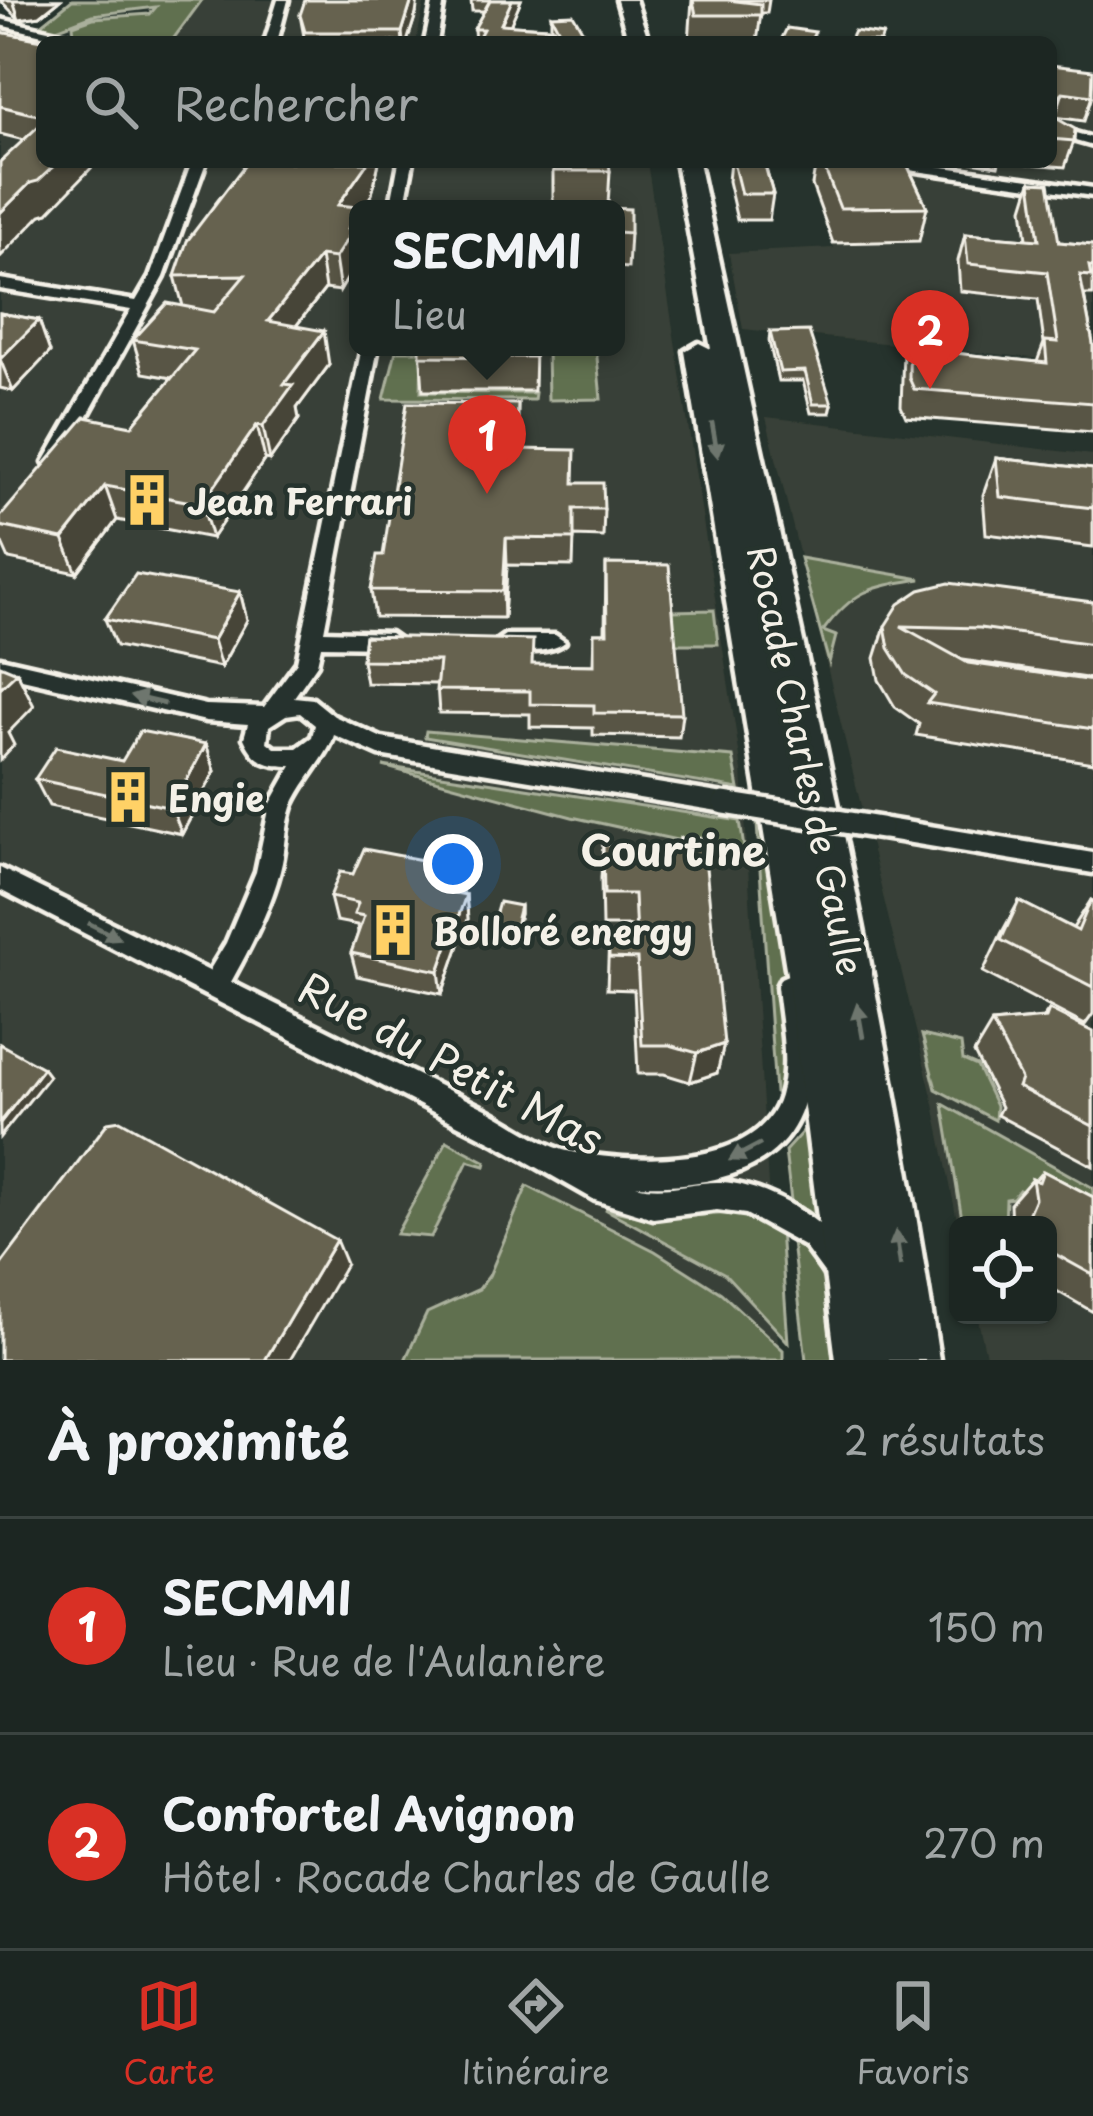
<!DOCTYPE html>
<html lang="fr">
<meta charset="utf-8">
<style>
:root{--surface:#1c2622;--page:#252e2a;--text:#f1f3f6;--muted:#a0a5a5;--line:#3a4340;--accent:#d93025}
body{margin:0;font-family:"Playpen Sans",sans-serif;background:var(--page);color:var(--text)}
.controls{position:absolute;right:36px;bottom:36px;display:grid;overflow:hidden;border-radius:18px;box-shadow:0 3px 9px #0004}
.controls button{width:108px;height:108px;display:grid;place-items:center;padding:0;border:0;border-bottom:3px solid var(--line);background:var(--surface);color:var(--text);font:60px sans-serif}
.you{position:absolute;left:453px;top:864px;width:42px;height:42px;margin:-30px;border:9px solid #fff;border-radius:50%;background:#1a73e8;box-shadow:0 0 0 18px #1a73e833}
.badge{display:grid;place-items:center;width:78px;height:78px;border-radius:50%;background:var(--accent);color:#fff;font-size:39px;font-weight:700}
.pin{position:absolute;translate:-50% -99px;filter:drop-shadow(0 3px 6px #0008)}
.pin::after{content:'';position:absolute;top:63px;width:42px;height:36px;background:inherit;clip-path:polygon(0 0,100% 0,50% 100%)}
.popup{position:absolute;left:349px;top:200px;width:276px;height:156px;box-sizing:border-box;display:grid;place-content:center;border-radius:18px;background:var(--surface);filter:drop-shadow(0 3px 9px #0005);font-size:39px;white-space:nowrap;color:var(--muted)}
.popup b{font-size:45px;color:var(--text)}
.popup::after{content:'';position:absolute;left:50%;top:100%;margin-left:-24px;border:24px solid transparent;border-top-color:var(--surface)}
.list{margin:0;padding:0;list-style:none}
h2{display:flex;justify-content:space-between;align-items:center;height:156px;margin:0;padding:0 48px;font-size:51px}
h2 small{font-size:39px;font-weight:400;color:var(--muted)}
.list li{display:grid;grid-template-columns:78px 1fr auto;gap:36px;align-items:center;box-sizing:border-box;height:216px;padding:0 48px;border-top:3px solid var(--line)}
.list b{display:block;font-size:45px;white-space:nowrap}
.list p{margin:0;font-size:39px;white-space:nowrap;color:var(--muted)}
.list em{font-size:39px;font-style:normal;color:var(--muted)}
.icon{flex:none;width:66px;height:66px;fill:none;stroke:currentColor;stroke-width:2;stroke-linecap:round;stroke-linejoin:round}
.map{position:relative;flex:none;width:1093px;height:1360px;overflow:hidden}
.search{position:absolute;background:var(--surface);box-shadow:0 3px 9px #0004;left:36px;right:36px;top:36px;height:132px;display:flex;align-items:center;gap:30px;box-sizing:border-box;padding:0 42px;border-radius:18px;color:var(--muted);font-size:45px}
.sheet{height:588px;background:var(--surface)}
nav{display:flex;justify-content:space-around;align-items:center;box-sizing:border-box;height:168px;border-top:3px solid var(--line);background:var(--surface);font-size:33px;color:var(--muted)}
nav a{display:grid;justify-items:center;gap:6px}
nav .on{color:var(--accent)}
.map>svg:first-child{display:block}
.built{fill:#394137;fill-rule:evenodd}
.green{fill:#616f50;stroke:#aab09c;stroke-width:3}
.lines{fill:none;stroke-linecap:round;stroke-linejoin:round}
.street-casing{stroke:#f4f1e8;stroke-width:9}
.primary-casing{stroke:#f4f1e8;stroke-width:9}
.street{fill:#26332d;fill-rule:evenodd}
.primary{fill:#26332d;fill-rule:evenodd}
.street-bridge-casing{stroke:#f4f1e8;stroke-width:30;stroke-linecap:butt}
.street-bridge{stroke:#26332d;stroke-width:21}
.wall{fill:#585444;stroke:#f4f1e8;stroke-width:3}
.shaded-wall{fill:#474537;stroke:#f4f1e8;stroke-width:3}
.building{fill:#66624f;stroke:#f4f1e8;stroke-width:3}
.oneway{fill:#6e766e}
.labels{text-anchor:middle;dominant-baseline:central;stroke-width:9;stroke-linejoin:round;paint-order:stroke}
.poi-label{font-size:36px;font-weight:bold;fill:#f4f1e8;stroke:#26332d;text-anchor:start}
.street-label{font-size:36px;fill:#f4f1e8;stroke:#26332d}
.quarter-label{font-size:42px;font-weight:bold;fill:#f4f1e8;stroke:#26332d}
.near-street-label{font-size:42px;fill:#f4f1e8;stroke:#26332d}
</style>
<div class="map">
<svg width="1093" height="1360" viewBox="0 0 1093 1360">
<rect width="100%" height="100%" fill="#26332d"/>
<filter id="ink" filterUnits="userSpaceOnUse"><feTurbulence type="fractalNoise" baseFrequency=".00833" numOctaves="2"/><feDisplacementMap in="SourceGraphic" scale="24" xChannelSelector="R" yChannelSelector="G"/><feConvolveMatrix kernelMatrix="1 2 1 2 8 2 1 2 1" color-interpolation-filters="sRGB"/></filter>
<g filter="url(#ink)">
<g class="built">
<path d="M204,0H425L416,42H171Z"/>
<path d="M0,27L63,42H42V162H647L742,771L779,1360H0ZM358,209H616V347H358Z"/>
<path d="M1051,80L1093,84V364L743,329L729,253L834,248L809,184L901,183L883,162H1051Z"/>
<path d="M766,417L1093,455V1360H987L977,1315H1048V1225H958L934,1104Z"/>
</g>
<g class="green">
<path d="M72,0H202L171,42H102L74,35L73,25L93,18L150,14L156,7L93,15L54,30L41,25Z"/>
<path d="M547,347H596L601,399L548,400Z"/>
<path d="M396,351H422L421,392L535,393L534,400L384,399Z"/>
<path d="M800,558L921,579C872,587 854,589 823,631L836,636L829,663Z"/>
<path d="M714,610L718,644H659L672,611Z"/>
<path d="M426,731L733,757L739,789L425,737Z"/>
<path d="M383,766L740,821L745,855L572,817Z"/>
<path d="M757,824L767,825C777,911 797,1009 781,1095L775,1093Z"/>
<path d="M922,1035L961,1044L963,1060L977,1066L996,1106L995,1120L936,1089Z"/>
<path d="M943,1104L1093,1188V1229L1019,1190L1013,1198L1006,1199L1005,1225H963Z"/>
<path d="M812,1121L829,1232L791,1201L785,1151Z"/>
<path d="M447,1141L486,1162L485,1166L468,1161L431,1237L396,1234Z"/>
<path d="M527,1186L655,1251L721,1293L783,1350V1360H405L427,1313L479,1289L489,1276Z"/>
<path d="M605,1209L651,1219L744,1212L780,1230L788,1342L725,1274Z"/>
<path d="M791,1234L802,1237L837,1307L841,1360H806Z"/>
</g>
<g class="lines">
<g class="street-casing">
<g id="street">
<path d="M278,0H288L277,42H265Z"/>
<path d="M434,0H444L437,42H425Z"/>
<path d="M0,19L91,40L93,42H72L0,25Z"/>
<path d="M1051,126L1093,138V146L1051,134Z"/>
<path d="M192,162H206L164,277L62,462L59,466H47L44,462L131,310L0,289V279L136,301L150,277Z"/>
<path d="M399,162H413L404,209H390Z"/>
<path d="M874,162H909L1093,188V196L881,166Z"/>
<path d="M362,347H378L324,631L390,633L400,640L390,647L321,646L317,664L294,697L313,699L334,716L382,738L724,794L732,796L735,803L732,810L724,812L379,755L334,735C329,755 301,783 292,807C285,827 286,850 280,871C270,909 250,948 231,982C316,1024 401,1067 486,1109C508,1120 544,1146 567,1151C628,1163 758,1171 780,1096C790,1061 780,1021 777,986L781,978L790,974L799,978C807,997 808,1022 809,1043C818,1159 736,1189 636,1185C665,1193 691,1181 721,1182C766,1184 834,1222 852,1265L848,1276L837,1280L826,1276L804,1246L746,1214L717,1210L653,1218L595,1200L496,1144L0,890V868L209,971L226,943L256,872L270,805L292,766C266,766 255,762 244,738L248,724L206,721L0,674V658L206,705L264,707L297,662ZM300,713L315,725L312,737L297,748H275L267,742L269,726L286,715Z"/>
<path d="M505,635H555L565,642C551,654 509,654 495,642Z"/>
<path d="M881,818L1093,853V873L881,838L873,835L869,828L873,821Z"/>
</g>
</g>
<g class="primary-casing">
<g id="primary">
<path d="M617,0H635L649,42H629Z"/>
<path d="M676,162H698C784,560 879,957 939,1360H836L788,980L685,351L699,343L711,349Z"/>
</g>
</g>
<use href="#street" class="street"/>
<use href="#primary" class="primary"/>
<g class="street-bridge-casing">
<path id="street-bridge" d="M724,803L881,828"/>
</g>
<use href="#street-bridge" class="street-bridge"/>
</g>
<g class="wall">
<path d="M0,0H60L40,16L19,19Z"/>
<path d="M471,0H521L510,25L551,27V15L588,42H557L554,37V42H475L474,29L484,11H472Z"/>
<path d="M692,0H769L767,13H761L757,42H689Z"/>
<path d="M416,14L407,42H305L300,15Z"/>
<path d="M0,32L42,42V162L48,213L41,215L24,140L0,134Z"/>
<path d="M1051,65L1092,96L1084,121L1055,117L1074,141L1065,167L1007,162H1051Z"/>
<path d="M241,162H379L372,194L362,209H358L357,262L340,291L325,289L296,326L329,365L297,408L299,419L270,460L265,459L212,538L117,520L77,573L9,559L0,539V517L132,426L172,378L143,373L133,340L183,306L175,276L243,168Z"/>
<path d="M553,162L610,171L608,205H553Z"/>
<path d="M730,162H764L773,194L769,220H737L728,181Z"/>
<path d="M816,162H906L927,207L919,241L833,243L812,185Z"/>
<path d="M971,162H999L998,166Z"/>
<path d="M1031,182L1059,242L1093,245V295H1084L1093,344V432L906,417L901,406L903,353L910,326L944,352L1037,362L1044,343L1038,299L960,291L958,261L965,234L1027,239L1023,208Z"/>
<path d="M616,209L630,233L628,268L616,267Z"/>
<path d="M0,313L39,320L50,352L13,391L0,388Z"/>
<path d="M770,332L832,404L830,413H811L803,381H778L769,341Z"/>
<path d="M420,347H535L534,391H423Z"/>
<path d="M518,404V449L574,483L604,509L603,537L574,536L573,566L507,565L504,618L375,617L371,590L383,555Z"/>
<path d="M996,458L1093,469V547L986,534L983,495Z"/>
<path d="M606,564L682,714L679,737L593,735V728L530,727V714L439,713L437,684L366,683L362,660L365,636L533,664L593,665L594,633H605Z"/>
<path d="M240,592L247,620L221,667L116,646L105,619Z"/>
<path d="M1093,602V679L963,660L968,663L1093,681V763L916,735L919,724L895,707L879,680L875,658L885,626Z"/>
<path d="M206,744L215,771L182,834L49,806L35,779Z"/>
<path d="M680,838L724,1044L717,1073L690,1082L664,1074H638L634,990L607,989L609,936L631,937L630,926H602L601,878L603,845H679Z"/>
<path d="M462,892L461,894L466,895L468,919L442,994L357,976L351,953L358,933L357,925L336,921L330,897Z"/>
<path d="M1091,900L1093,901V1014L1085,1025L983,972L1001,934L1019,901L1073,928Z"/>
<path d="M520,906V914L513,942L491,938V930Z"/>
<path d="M1049,1010L1093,1032V1166L997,1115L1001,1107L974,1053L992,1023L1043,1018Z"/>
<path d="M1043,1171L1093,1197V1312L1048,1286V1225H1011L1010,1204L1032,1179L1035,1180Z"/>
</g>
<g class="shaded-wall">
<path d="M13,0H60L40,16L19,19Z"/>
<path d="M412,0H418L416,14L407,42H403L402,32Z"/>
<path d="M512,0H521L503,42L554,38V42H501V24Z"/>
<path d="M1063,92L1055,117L1051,121L1054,101Z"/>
<path d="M58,162H97L48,213L41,215L0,257V213L30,183Z"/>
<path d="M368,162H379L372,194L362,209H358L357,262L340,291L335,258L338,205Z"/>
<path d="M320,256L325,289L274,354L268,321Z"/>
<path d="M39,320L50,352L13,391L0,359Z"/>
<path d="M324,331L329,365L297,408L299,419L270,460L263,426L284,384Z"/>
<path d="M257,425L265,459L212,538L202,504Z"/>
<path d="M105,486L117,520L77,573L63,539Z"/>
<path d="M506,538L507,565L504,618L503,591Z"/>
<path d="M240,592L247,620L221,667L213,640Z"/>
<path d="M17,672L34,706L8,733L14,745L0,760V688Z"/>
<path d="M206,744L215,771L182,834L172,808Z"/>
<path d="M459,867L462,892L454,916L451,892Z"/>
<path d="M466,895L468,919L442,994L439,971Z"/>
<path d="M520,906V914L513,942V934Z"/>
<path d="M724,1044L717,1073L690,1082L697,1053Z"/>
<path d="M43,1068L49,1076L0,1137V1123Z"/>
<path d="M336,1240L346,1264L290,1360H265Z"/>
</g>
<g class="building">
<path d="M305,0H412L402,32H305L300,15Z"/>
<path d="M490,0H512L501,24L554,28V38L476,42L483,29H474Z"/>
<path d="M693,0H728L761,4V15H696Z"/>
<path d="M573,14L588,40L565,42L551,15Z"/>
<path d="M787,28L815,32L810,42H780Z"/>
<path d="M854,31L883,35L880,42H849Z"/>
<path d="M0,32L53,42H42V116L0,106Z"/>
<path d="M1051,65L1093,70L1092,96L1063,92L1054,101V117L1075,129L1074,141L1051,139Z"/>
<path d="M42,123V162H58L38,181L30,183L0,213V162Z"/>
<path d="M247,162H368L338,205L358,207L348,229L353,230L335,258L320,256L268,321L324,331L284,384L293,385L263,426L257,425L202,504L105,486L63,539L0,526V517L85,417L132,426L195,350L133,340L167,303L214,312L245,275L175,276L187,241Z"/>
<path d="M553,162H609L610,171H554Z"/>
<path d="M733,162H764L773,194H741Z"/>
<path d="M822,162H906L927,207L840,208Z"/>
<path d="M1031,182L1049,183L1059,242L1093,245V267L1089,266L1091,276L1080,275L1093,344V403L914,389L909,378L910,326L942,329L944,352L1047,363L1045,341L1058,342L1047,272L968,264L965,234L1039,240Z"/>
<path d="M583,207L630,209V233L616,232V209H583Z"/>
<path d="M0,313L39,320L0,359Z"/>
<path d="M809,331L832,404H813L805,371L780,372L770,332Z"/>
<path d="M420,347H534V357L420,356Z"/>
<path d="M407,403L518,404L516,449L575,450L574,483H603L604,509H574V539L506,538L503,591L371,590L377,555H383Z"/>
<path d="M996,458L1093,469V508L1000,497Z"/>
<path d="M606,564L669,565L682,714L594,713V705L530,704V691L436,690L439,661L362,660L365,636L533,640L532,664L594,665V633H607Z"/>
<path d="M136,574L240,592L213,640L105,619Z"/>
<path d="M949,583L1093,602V644L980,628L901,626L968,663L1093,681V729L927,703L934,694L906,675L889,648L885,626L899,604L920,590Z"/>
<path d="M0,665L17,672L0,688Z"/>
<path d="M140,731L206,744L172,808L35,779L56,747L122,761Z"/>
<path d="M680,838H703L724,1044L697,1053L670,1045H642L637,959L609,958V936L636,937L634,894H604L603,845H681Z"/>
<path d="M364,849L459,867L451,892L466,895L439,971L351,953L364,916L354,914L358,903L330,897L340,872L353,874Z"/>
<path d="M1091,900L1093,901V987L1001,940L1019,901L1078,931Z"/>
<path d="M499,902L520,906L513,934L491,930Z"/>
<path d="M1049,1010L1093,1032V1126L1018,1087L1021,1079L992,1023L1046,1018Z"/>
<path d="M0,1044L43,1068L0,1123Z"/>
<path d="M120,1120L336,1240L265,1360H0V1266L108,1122Z"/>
<path d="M1043,1171L1093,1197V1275L1048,1250V1225H1032L1025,1222L1035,1198L1032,1179L1039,1182Z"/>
</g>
<defs><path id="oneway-solid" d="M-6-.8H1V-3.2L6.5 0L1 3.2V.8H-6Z" transform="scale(3)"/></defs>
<g class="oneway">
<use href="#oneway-solid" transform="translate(715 440) rotate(80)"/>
<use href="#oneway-solid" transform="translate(148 700) rotate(-167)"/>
<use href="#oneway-solid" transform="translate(104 931) rotate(27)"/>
<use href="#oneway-solid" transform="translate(860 1021) rotate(-100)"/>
<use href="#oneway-solid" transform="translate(745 1152) rotate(152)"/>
<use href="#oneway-solid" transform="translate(898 1248) rotate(-98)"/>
</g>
</g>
<defs>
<g id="building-bare" transform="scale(4.14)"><path d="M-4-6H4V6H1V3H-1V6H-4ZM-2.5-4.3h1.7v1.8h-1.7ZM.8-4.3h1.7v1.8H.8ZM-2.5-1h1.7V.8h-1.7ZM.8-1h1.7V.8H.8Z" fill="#ffd166" stroke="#26332d" stroke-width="2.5" paint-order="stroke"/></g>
</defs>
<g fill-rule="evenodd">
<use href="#building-bare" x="147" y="500"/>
<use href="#building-bare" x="128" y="797"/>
<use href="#building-bare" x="393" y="930"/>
</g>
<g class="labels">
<g class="poi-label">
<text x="187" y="500">Jean Ferrari</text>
<text x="168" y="797">Engie</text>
<text x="433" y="930">Bolloré energy</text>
</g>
<g class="street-label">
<text transform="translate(807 760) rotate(78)">Rocade Charles de Gaulle</text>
</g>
<g class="quarter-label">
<text x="673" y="848">Courtine</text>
</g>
<g class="near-street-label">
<text transform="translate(452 1062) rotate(28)">Rue du Petit Mas</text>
</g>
</g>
</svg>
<div class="controls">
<button><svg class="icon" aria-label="locate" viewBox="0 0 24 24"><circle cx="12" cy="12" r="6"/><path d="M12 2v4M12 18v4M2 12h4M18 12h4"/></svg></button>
</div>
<div class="you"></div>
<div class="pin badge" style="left:487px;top:494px">1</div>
<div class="popup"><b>SECMMI</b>Lieu</div>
<div class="pin badge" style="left:930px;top:389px">2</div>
<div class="search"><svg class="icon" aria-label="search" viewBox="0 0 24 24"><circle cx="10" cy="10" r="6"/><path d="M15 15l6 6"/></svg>Rechercher</div>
</div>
<section class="sheet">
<h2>À proximité<small>2 résultats</small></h2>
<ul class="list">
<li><span class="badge">1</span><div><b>SECMMI</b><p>Lieu · Rue de l'Aulanière</p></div><em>150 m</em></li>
<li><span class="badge">2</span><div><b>Confortel Avignon</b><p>Hôtel · Rocade Charles de Gaulle</p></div><em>270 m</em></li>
</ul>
</section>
<nav>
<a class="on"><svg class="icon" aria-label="map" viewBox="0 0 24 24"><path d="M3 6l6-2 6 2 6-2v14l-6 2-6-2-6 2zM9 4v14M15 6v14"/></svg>Carte</a>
<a><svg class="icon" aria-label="directions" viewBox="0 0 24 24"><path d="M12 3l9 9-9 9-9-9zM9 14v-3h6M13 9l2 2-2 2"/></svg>Itinéraire</a>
<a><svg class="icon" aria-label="saved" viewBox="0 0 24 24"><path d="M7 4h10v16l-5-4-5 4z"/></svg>Favoris</a>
</nav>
